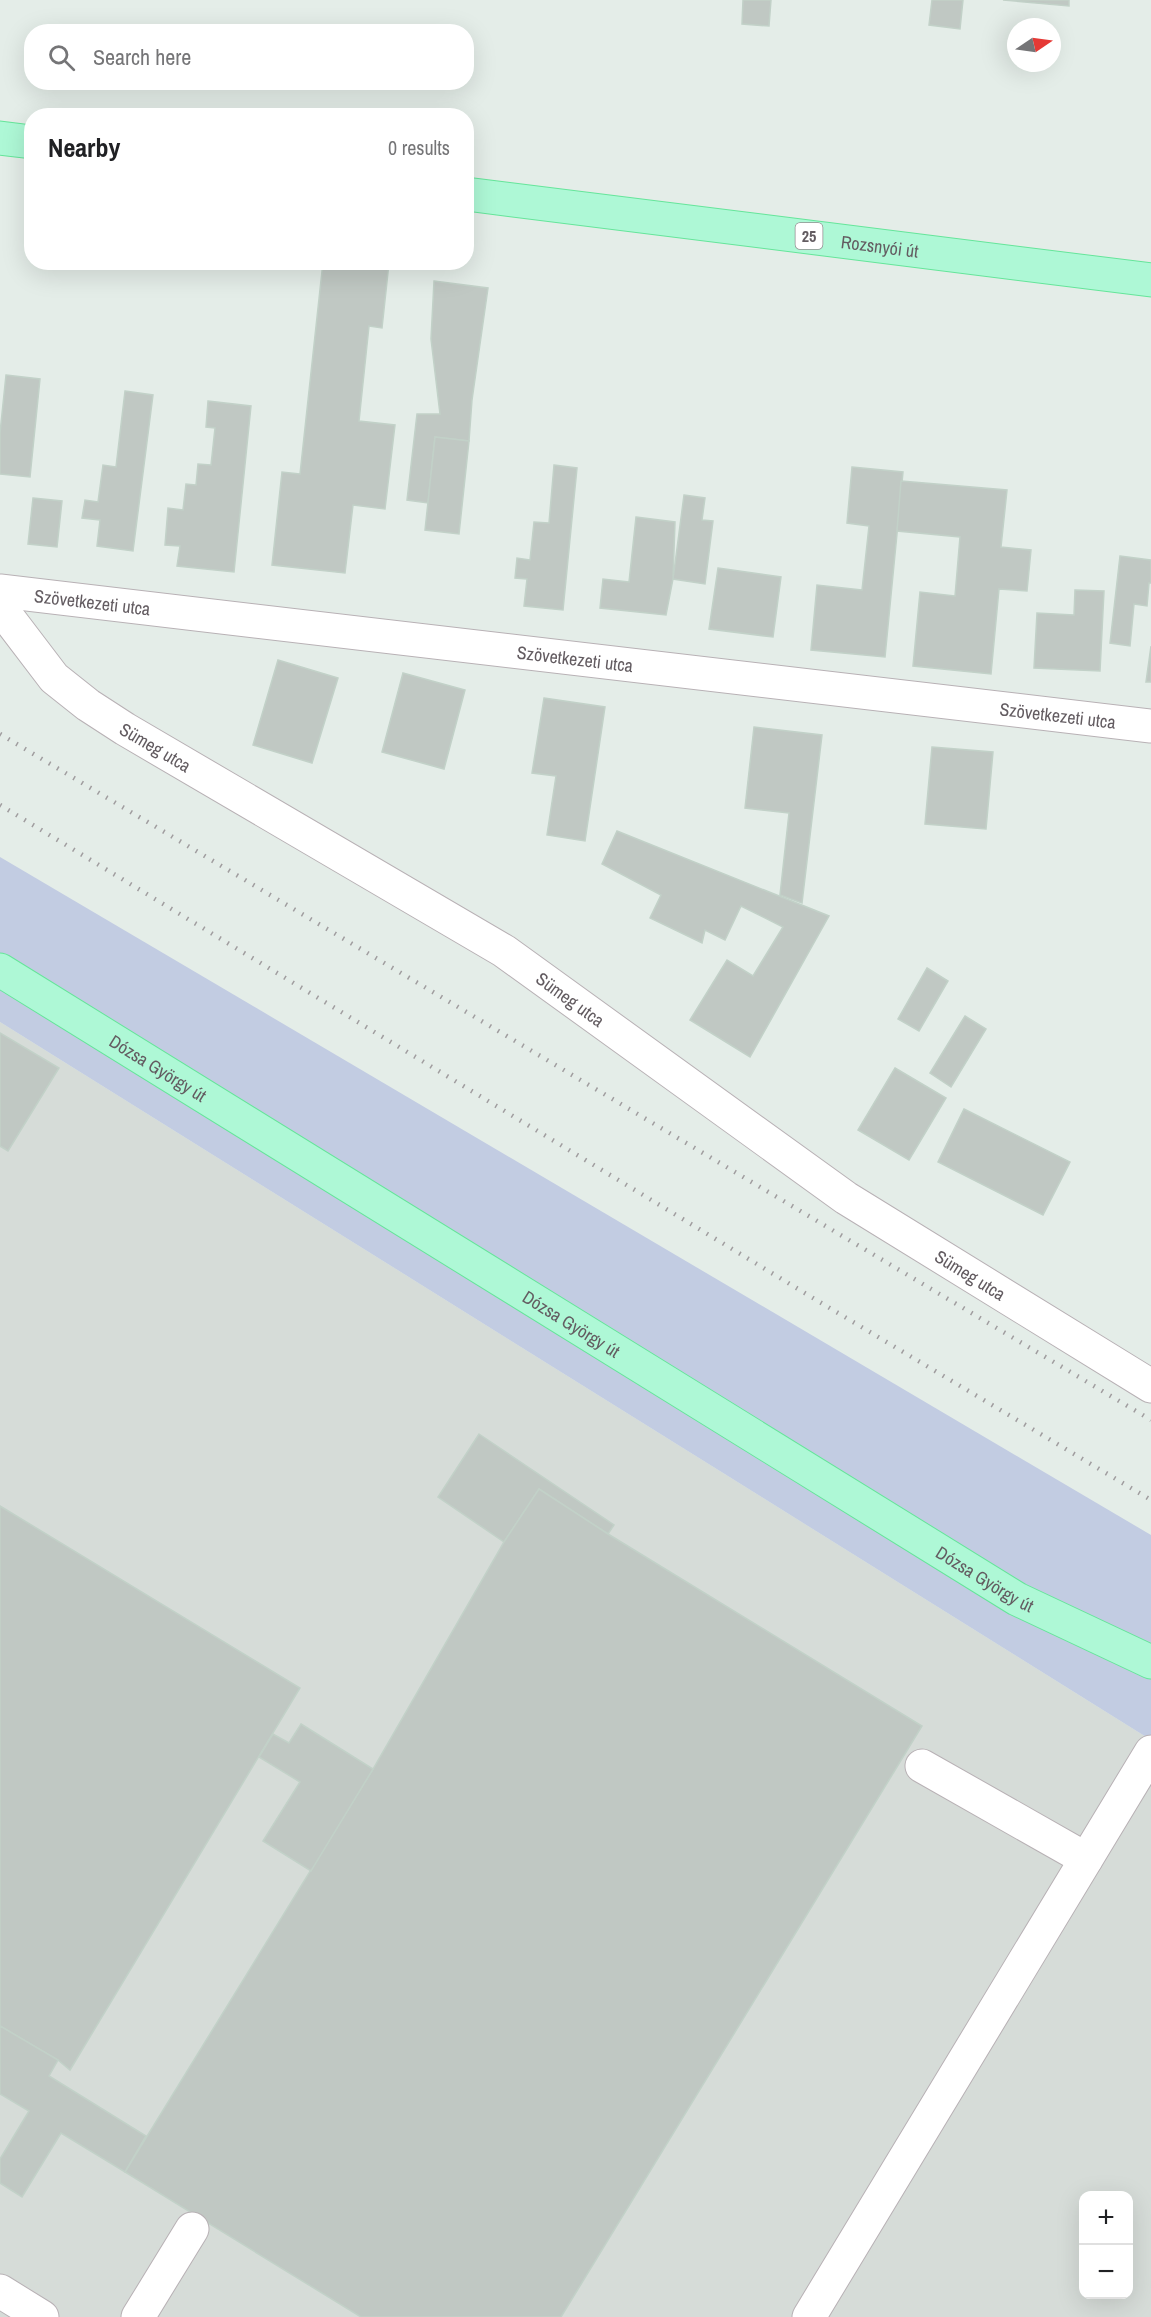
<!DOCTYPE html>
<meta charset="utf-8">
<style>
:root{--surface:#fff;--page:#f2f2f2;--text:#202124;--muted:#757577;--line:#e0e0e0}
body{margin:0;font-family:"Archivo Narrow",sans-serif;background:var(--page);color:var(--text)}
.controls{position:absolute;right:18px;bottom:18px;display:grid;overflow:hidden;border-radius:12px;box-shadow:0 6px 24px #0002}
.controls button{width:54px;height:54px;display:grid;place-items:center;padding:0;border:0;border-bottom:2px solid var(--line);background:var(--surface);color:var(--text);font:30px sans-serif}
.compass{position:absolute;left:1007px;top:18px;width:54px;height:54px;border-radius:50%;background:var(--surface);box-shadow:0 6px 24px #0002;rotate:77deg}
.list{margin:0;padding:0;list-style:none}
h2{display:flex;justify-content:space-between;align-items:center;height:78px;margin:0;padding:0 24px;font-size:26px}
h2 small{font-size:20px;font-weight:400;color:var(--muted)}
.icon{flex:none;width:33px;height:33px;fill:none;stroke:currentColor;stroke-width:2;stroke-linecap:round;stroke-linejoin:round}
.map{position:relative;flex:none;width:1151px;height:2317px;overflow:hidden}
.search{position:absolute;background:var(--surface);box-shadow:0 6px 24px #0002;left:24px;top:24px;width:450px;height:66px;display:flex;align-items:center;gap:15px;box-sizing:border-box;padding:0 21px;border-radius:24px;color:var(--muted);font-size:22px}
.panel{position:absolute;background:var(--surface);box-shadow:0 6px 24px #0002;left:24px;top:108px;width:450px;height:162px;border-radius:24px}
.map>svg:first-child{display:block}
.industrial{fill:#d6dcd8;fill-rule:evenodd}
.green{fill:#c2cce2}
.building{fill:#c0c8c3;stroke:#c2d1c8;stroke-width:1.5}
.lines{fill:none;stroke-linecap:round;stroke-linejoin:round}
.minor-casing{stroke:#b8b1b5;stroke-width:35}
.major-casing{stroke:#65e59a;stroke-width:35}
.minor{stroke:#fff;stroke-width:33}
.major{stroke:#aef8d6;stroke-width:33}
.rail{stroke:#a09d9f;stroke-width:4.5;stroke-dasharray:1.5 8;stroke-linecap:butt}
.labels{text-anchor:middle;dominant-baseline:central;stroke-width:4.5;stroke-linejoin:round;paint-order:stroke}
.shield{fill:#fff;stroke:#928d90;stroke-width:1.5}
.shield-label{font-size:16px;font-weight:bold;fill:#635c61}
.street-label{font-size:18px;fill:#635c61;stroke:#fff}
</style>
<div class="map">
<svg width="1151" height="2317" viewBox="0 0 1151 2317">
<rect width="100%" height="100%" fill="#e4ede8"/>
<path class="industrial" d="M0,1022L1151,1740V2317H0ZM1084,2196H1128V2294H1084Z"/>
<path class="green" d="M0,857L1151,1535V1740L0,1022Z"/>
<g class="building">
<path d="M743,0H771L769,26L742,24Z"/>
<path d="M932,0H963L960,29L929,25Z"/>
<path d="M1003,0H1069V6Z"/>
<path d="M323,262L389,263L382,328L369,326L359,421L395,425L385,509L353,505L345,573L272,565L282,472L300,474Z"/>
<path d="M434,281L488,288L472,400L469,441L435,437L428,503L407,500L417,414H440L431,339Z"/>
<path d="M6,375L40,379L30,477L0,474V433Z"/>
<path d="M125,391L153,395L133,551L97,546L100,520L82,518L85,500L98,502L103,465L116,467Z"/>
<path d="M208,401L251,406L234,572L177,566L180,546L165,545L168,508L183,510L186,484L196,485L198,464L211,465L215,428L206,427Z"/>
<path d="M435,437L469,441L459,534L425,530Z"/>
<path d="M554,465L577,468L563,610L524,606L527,579L515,578L517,558L530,560L534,522L549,523Z"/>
<path d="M852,467L903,472L885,657L811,650L817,585L862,590L869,526L847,523Z"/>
<path d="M901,481L1007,490L1001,547L1031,550L1027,591L999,589L991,674L913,666L920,592L955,596L960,537L897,531Z"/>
<path d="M684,495L705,498L702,520L713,521L705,584L673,579Z"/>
<path d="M33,498L62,501L57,547L28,544Z"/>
<path d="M636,517L675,522L673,579L666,615L600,608L603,579L629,582Z"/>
<path d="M1120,556L1151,560V583H1149L1147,606L1134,604L1130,646L1110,643Z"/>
<path d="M718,568L781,577L773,637L709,629Z"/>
<path d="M1075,590L1104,591L1100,671L1034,668L1037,613L1074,615Z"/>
<path d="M1151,646V682H1146Z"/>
<path d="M278,660L338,678L312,763L253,745Z"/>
<path d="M403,673L465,690L444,769L382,752Z"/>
<path d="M544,698L605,707L585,841L547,835L556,776L532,773Z"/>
<path d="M754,727L822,735L802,903L780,895L789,813L745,808Z"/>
<path d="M932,747L993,752L986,829L925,824Z"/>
<path d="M617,831L829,916L750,1057L690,1020L727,960L753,976L783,927L741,906L725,940L705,930L702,943L650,918L661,895L602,864Z"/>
<path d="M927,968L948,981L919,1031L898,1019Z"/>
<path d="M965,1016L986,1029L951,1087L930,1073Z"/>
<path d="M0,1033L59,1068L8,1151L0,1146Z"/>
<path d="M895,1068L946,1098L909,1160L858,1130Z"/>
<path d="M964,1109L1070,1162L1043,1215L938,1162Z"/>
<path d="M479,1434L614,1525L608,1534L539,1489L504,1542L438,1497Z"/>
<path d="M539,1489L608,1534L922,1726L561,2317H361L125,2172L373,1769L504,1542Z"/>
<path d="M0,1506L300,1688L70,2070L58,2060L0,2026Z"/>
<path d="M301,1724L373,1769L311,1871L263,1841L300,1782L259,1757L273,1734L289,1743Z"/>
<path d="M0,2026L58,2060L49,2076L146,2136L125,2172L61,2133L22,2197L0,2183V2159L29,2111L0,2094Z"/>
</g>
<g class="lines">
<g class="minor-casing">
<g id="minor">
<path id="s1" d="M0,591L1151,726"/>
<path id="s2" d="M0,607L54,678L88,705L125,729L504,951L846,1198L1151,1386"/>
<path d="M922,1766L1086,1859"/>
<path d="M0,2291L42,2317"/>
<path d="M138,2317L192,2229"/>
<path d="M809,2317L1151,1752"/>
</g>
</g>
<g class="major-casing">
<g id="major">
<path d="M0,138L32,142"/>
<path id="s3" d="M466,194L1151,280"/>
<path id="s4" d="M0,970L1017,1599L1151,1662"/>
</g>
</g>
<use href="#minor" class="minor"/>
<use href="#major" class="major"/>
<g class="rail">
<path d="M0,734L1151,1420"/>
<path d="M0,805L808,1295L1151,1500"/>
</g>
</g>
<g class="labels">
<rect class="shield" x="795.5" y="223" width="27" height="26" rx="4.5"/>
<g class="shield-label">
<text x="809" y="236">25</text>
</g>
<g class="street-label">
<text stroke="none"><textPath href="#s3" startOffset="417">Rozsnyói út</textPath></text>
<text stroke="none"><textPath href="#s1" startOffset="93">Szövetkezeti utca</textPath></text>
<text stroke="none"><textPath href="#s1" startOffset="579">Szövetkezeti utca</textPath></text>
<text stroke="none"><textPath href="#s1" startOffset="1065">Szövetkezeti utca</textPath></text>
<text stroke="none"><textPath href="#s2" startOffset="212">Sümeg utca</textPath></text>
<text stroke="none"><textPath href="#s2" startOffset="698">Sümeg utca</textPath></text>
<text stroke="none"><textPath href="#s4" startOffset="186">Dózsa György út</textPath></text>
<text stroke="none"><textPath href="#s2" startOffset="1184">Sümeg utca</textPath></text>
<text stroke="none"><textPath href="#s4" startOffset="672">Dózsa György út</textPath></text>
<text stroke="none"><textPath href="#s4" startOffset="1158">Dózsa György út</textPath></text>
</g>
</g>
</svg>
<div class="controls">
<button>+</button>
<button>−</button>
</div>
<svg class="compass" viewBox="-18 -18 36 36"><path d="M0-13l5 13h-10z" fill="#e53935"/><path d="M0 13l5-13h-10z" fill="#757577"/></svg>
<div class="search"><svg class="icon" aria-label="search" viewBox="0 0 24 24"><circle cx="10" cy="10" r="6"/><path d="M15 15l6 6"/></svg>Search here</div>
<section class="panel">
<h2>Nearby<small>0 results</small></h2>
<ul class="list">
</ul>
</section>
</div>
